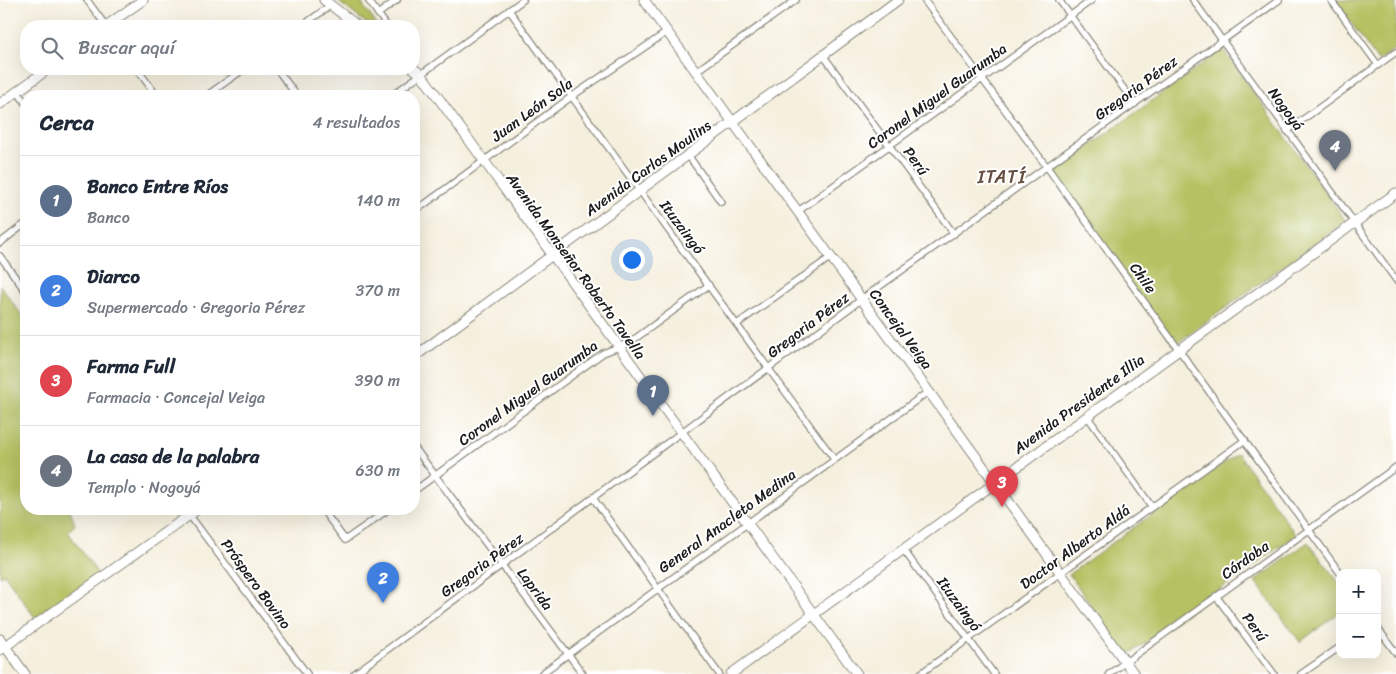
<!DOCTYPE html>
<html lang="es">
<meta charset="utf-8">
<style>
:root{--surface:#fff;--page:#f6f6f7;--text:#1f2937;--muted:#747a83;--line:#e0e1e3;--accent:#b45309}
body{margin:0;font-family:Sriracha,sans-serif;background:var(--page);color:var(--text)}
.controls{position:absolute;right:15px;bottom:15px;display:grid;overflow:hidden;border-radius:10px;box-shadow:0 5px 20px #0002}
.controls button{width:45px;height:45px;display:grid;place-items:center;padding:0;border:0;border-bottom:1px solid var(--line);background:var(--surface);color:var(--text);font:25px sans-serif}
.you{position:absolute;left:631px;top:259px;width:18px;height:18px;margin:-12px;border:4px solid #fff;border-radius:50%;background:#1a73e8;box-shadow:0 0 0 8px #1a73e833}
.badge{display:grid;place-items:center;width:32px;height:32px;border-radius:50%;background:var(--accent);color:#fff;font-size:16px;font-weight:700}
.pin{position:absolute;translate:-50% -41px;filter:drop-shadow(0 1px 2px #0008)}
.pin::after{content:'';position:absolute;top:26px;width:18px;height:15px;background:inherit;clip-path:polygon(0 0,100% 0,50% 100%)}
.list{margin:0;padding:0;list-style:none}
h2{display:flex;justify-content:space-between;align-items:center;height:65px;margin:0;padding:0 20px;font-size:21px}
h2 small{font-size:16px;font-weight:400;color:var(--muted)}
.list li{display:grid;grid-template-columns:32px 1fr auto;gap:15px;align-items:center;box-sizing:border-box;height:90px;padding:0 20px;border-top:1px solid var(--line)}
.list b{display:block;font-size:19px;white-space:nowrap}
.list p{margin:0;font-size:16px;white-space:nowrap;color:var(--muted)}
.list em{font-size:16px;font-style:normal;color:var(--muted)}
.icon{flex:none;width:28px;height:28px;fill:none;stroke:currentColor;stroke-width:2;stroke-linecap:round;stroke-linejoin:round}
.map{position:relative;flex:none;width:1396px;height:674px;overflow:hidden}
.search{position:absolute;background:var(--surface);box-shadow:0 5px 20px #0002;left:20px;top:20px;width:400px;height:55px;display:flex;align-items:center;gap:12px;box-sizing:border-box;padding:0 18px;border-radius:20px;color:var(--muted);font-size:19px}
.panel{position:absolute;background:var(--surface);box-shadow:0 5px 20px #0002;left:20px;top:90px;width:400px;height:425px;border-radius:20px}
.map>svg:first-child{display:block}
.green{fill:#b5c162;stroke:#686e3f}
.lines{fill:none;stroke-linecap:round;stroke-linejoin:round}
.street-casing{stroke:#88867c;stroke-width:8}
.secondary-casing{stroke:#88867c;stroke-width:11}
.street{stroke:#fff;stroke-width:5.5}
.secondary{stroke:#fff;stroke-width:9}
.labels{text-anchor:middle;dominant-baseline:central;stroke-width:4;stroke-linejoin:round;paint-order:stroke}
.street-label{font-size:15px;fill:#1c1c1c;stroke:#fff}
.quarter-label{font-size:18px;letter-spacing:1px;fill:#664f40;stroke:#fff}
</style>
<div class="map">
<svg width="1396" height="674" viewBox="0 0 1396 674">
<rect width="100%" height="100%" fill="#fff"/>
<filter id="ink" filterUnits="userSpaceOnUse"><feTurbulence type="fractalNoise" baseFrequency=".02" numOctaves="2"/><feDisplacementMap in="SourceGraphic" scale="10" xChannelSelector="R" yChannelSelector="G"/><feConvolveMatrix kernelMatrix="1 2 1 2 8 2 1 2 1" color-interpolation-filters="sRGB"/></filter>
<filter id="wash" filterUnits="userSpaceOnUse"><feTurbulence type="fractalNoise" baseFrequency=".0096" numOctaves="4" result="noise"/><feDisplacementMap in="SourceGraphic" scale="20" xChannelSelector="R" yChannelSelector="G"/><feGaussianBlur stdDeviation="1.12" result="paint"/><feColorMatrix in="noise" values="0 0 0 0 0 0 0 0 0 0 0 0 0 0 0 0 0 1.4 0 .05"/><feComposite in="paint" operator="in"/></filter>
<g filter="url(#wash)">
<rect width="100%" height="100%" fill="#f5efdd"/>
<g class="green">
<path d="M336,0H359L378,26H370Z"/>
<path d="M1335,0H1396V48L1378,61Z"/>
<path d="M1223,49L1346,221L1174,345L1051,174Z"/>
<path d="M0,285L26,321V509H70L75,525L68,532L98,574L36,619L4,574L0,576Z"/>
<path d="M1238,453L1296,535L1127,656L1069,574Z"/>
<path d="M1308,542L1340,584V612L1300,642L1255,581Z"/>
</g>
</g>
<g filter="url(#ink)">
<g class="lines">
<g class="street-casing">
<g id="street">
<path d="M87,0L106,26"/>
<path d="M368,0L387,26"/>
<path d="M924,0L1047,167L1340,573"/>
<path d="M1059,0L1135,104"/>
<path d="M1193,0L1396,280"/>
<path d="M1331,0L1378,65"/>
<path d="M509,10L834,459"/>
<path d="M378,14L397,0"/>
<path d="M302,26L331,5"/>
<path d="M823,55L954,234"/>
<path d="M137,69L157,96"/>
<path d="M277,69L297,96"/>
<path d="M695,72L796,0"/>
<path d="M17,91L26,104"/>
<path d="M206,96L244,69"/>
<path d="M391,96L523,0"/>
<path d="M1287,131L1396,52"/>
<path d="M688,155L721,202"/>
<path d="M414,212L571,97L667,32"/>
<path d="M797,212L1092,0"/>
<path d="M0,243L26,223"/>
<path d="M0,256L26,292"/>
<path d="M737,324L831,257"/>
<path d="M1087,416L1152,507"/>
<path d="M414,447L583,674"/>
<path d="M414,491L603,353L629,343L709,285"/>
<path d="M593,498L719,674"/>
<path d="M185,509L307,674"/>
<path d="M322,509L345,540L389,509"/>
<path d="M903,549L994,674"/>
<path d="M1216,596L1274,674"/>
<path d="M1377,627L1396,653"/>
<path d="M354,674L862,299L1279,0"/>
<path d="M541,674L929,391"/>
<path d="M920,674L1245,440"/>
<path d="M1109,674L1396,467"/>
<path d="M1301,674L1340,647"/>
</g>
</g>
<g class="secondary-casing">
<g id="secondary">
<path d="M324,0L358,26"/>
<path d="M644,0L1134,674"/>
<path d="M106,26L143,0"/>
<path d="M414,69L421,74L857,674"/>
<path d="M0,104L48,69"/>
<path d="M414,357L898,0"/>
<path d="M0,639L25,674"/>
<path d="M0,650L198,509"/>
<path d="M731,674L1396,193"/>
</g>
</g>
<use href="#street" class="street"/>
<use href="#secondary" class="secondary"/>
</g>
</g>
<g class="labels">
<g class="street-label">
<text transform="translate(1136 88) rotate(-36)">Gregoria Pérez</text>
<text transform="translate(937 96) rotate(-36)">Coronel Miguel Guarumba</text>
<text transform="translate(1286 109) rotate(54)">Nogoyá</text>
<text transform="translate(532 110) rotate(-36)">Juan León Sola</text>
<text transform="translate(916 161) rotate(54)">Perú</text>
<text transform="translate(648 168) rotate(-36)">Avenida Carlos Moulins</text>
<text transform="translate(682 227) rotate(53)">Ituzaingó</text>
<text transform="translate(576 266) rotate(54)">Avenida Monseñor Roberto Tavella</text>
<text transform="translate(1143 278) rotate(54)">Chile</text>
<text transform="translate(808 325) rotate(-37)">Gregoria Pérez</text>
<text transform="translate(901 329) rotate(54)">Concejal Veiga</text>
<text transform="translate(528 393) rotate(-36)">Coronel Miguel Guarumba</text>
<text transform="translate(1079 404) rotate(-36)">Avenida Presidente Illia</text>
<text transform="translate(727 521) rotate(-36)">General Anacleto Medina</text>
<text transform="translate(1075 547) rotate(-36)">Doctor Alberto Aldá</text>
<text transform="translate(1245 560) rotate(-35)">Córdoba</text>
<text transform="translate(482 565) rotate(-36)">Gregoria Pérez</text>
<text transform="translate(256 584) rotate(54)">Próspero Bovino</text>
<text transform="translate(535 589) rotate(53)">Laprida</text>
<text transform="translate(959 604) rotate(54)">Ituzaingó</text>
<text transform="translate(1255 627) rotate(54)">Perú</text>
</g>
<g class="quarter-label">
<text x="1002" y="177">ITATÍ</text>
</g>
</g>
</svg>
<div class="controls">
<button>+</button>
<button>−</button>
</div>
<div class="you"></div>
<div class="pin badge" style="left:653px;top:416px;background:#5c6f8a">1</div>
<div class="pin badge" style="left:383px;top:603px;background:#3f7fe0">2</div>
<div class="pin badge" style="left:1002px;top:507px;background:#e0444e">3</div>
<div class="pin badge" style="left:1335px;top:171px;background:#6b7280">4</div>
<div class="search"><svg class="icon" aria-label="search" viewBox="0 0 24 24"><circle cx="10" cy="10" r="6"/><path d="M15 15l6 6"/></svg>Buscar aquí</div>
<section class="panel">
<h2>Cerca<small>4 resultados</small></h2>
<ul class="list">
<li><span class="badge" style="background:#5c6f8a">1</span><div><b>Banco Entre Ríos</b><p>Banco</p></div><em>140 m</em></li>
<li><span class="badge" style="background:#3f7fe0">2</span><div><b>Diarco</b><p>Supermercado · Gregoria Pérez</p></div><em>370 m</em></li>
<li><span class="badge" style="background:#e0444e">3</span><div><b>Farma Full</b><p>Farmacia · Concejal Veiga</p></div><em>390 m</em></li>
<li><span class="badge" style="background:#6b7280">4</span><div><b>La casa de la palabra</b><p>Templo · Nogoyá</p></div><em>630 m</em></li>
</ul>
</section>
</div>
